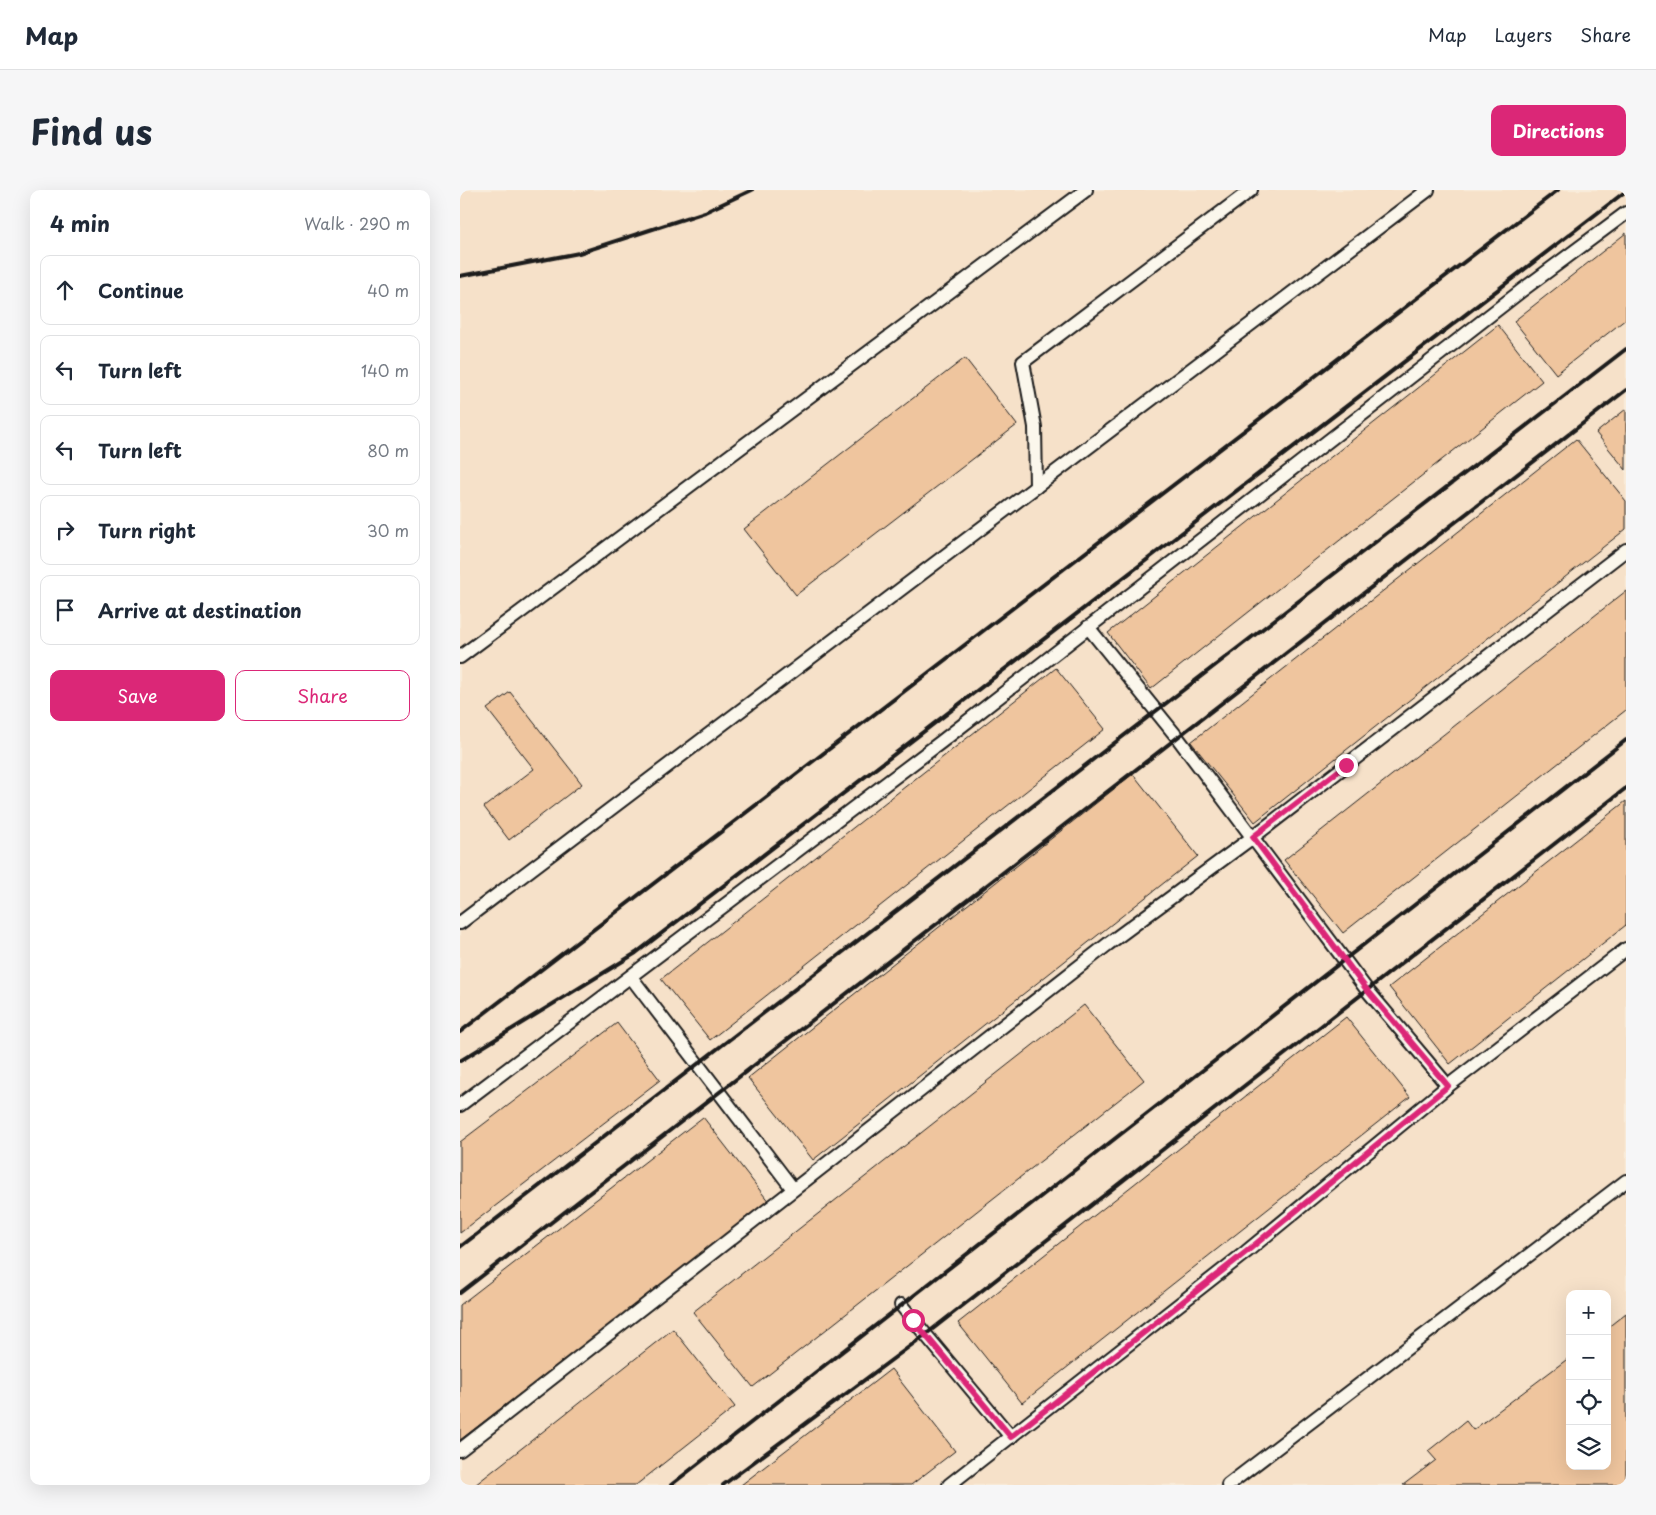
<!DOCTYPE html>
<meta charset="utf-8">
<style>
:root{--surface:#fff;--page:#f6f6f7;--text:#1f2937;--muted:#747a83;--line:#e0e1e3;--accent:#db2777}
body{margin:0;font-family:"Playpen Sans",sans-serif;background:var(--page);color:var(--text)}
.controls{position:absolute;right:15px;bottom:15px;display:grid;overflow:hidden;border-radius:10px;box-shadow:0 5px 20px #0002}
.controls button{width:45px;height:45px;display:grid;place-items:center;padding:0;border:0;border-bottom:1px solid var(--line);background:var(--surface);color:var(--text);font:25px sans-serif}
.stop{position:absolute;width:15px;height:15px;margin:-11px;border:4px solid #db2777;border-radius:50%;background:#fff}
.stop.end{background:#db2777;border-color:#fff;box-shadow:0 1px 5px #0008}
.list{margin:0;padding:0;list-style:none}
h2{display:flex;justify-content:space-between;align-items:center;height:65px;margin:0;padding:0 20px;font-size:21px}
h2 small{font-size:16px;font-weight:400;color:var(--muted)}
.list li{display:grid;grid-template-columns:32px 1fr auto;gap:15px;align-items:center;box-sizing:border-box;height:70px;margin:0 10px 10px;padding:0 10px;border:1px solid var(--line);border-radius:10px}
.list b{display:block;font-size:19px;white-space:nowrap}
.list em{font-size:16px;font-style:normal;color:var(--muted)}
.actions{display:flex;gap:10px;padding:15px 20px}
.actions a{flex:1;padding:11px 0;border:1px solid var(--accent);border-radius:10px;text-align:center;font-size:18px;color:var(--accent)}
.actions .main{background:var(--accent);color:#fff}
.icon{flex:none;width:28px;height:28px;fill:none;stroke:currentColor;stroke-width:2;stroke-linecap:round;stroke-linejoin:round}
.map{position:relative;flex:none;width:1166px;height:1295px;overflow:hidden;border-radius:10px}
header{display:flex;align-items:center;gap:30px;box-sizing:border-box;height:70px;padding:0 25px;background:var(--surface);border-bottom:1px solid var(--line)}
header strong{font-size:24px}
nav{display:flex;gap:28px;margin-inline-start:auto;font-size:18px}
.intro{display:flex;align-items:center;justify-content:space-between;box-sizing:border-box;height:120px;padding:0 30px}
h1{margin:0;font-size:35px}
.button{padding:12px 22px;border-radius:10px;background:var(--accent);color:#fff;font-size:18px;font-weight:700}
main{display:flex;gap:30px;padding:0 30px}
aside{flex:1;background:var(--surface);border-radius:10px;box-shadow:0 5px 20px #0002}
.map>svg:first-child{display:block}
.built{fill:#f6e1c9;fill-rule:evenodd}
.building{fill:#efc59e;stroke:#1c1c1c}
.lines{fill:none;stroke-linecap:round;stroke-linejoin:round}
.lane-casing{stroke:#1c1c1c;stroke-width:16}
.lane{stroke:#fbf7ec;stroke-width:12}
.rail{stroke:#1c1c1c;stroke-width:4}
.route{stroke:#db2777;stroke-width:6}
</style>
<header>
<strong>Map</strong>
<nav><a>Map</a><a>Layers</a><a>Share</a></nav>
</header>
<div class="intro"><h1>Find us</h1><a class="button">Directions</a></div>
<main>
<aside>
<h2>4 min<small>Walk · 290 m</small></h2>
<ul class="list">
<li><svg class="icon" aria-label="ahead" viewBox="0 0 24 24"><path d="M12 20V5M6 11l6-6 6 6"/></svg><div><b>Continue</b></div><em>40 m</em></li>
<li><svg class="icon" aria-label="left" viewBox="0 0 24 24"><path d="M17 20v-9H6M10 6l-5 5 5 5"/></svg><div><b>Turn left</b></div><em>140 m</em></li>
<li><svg class="icon" aria-label="left" viewBox="0 0 24 24"><path d="M17 20v-9H6M10 6l-5 5 5 5"/></svg><div><b>Turn left</b></div><em>80 m</em></li>
<li><svg class="icon" aria-label="right" viewBox="0 0 24 24"><path d="M7 20v-9h11M14 6l5 5-5 5"/></svg><div><b>Turn right</b></div><em>30 m</em></li>
<li><svg class="icon" aria-label="arrive" viewBox="0 0 24 24"><path d="M6 21V4h12l-3 4 3 4H6"/></svg><div><b>Arrive at destination</b></div></li>
</ul>
<div class="actions"><a class="main">Save</a><a>Share</a></div>
</aside>
<div class="map">
<svg width="1166" height="1295" viewBox="0 0 1166 1295">
<rect width="100%" height="100%" fill="#f9eddc"/>
<filter id="ink" filterUnits="userSpaceOnUse"><feTurbulence type="fractalNoise" baseFrequency=".02" numOctaves="2"/><feDisplacementMap in="SourceGraphic" scale="10" xChannelSelector="R" yChannelSelector="G"/><feConvolveMatrix kernelMatrix="1 2 1 2 8 2 1 2 1" color-interpolation-filters="sRGB"/></filter>
<g filter="url(#ink)">
<path class="built" d="M0,0H1166V1295H0ZM1110,1104H1147V1276H1110Z"/>
<g class="building">
<path d="M1166,43V129L1096,184L1054,131Z"/>
<path d="M1038,135L1082,191L691,499L648,443Z"/>
<path d="M505,168L557,235L336,405L284,339Z"/>
<path d="M1166,219V280L1136,243Z"/>
<path d="M1116,249L1166,311V339L795,632L731,552Z"/>
<path d="M1166,401V520L883,743L824,670Z"/>
<path d="M596,478L645,539L250,850L201,789Z"/>
<path d="M50,502L122,594L49,650L24,617L74,579L27,519Z"/>
<path d="M673,584L738,666L353,970L288,888Z"/>
<path d="M1166,611V735L990,874L929,797Z"/>
<path d="M624,815L684,890L293,1197L233,1122Z"/>
<path d="M886,827L950,907L562,1213L498,1133Z"/>
<path d="M157,833L200,890L0,1043V952Z"/>
<path d="M243,927L309,1012L0,1250V1115Z"/>
<path d="M1166,1123V1295H943L976,1270L968,1261L1006,1231L1013,1240L1110,1167V1276H1147V1138Z"/>
<path d="M213,1139L275,1217L176,1295H15Z"/>
<path d="M431,1179L495,1261L451,1295H281Z"/>
</g>
<g class="lines">
<g class="lane-casing">
<g id="lane">
<path d="M576,297L575,237L563,172L791,0"/>
<path d="M628,437L717,547L907,800L988,896"/>
<path d="M0,467L626,0"/>
<path d="M0,733L968,0"/>
<path d="M171,787L333,999"/>
<path d="M0,915L481,552L1061,101L1166,23"/>
<path d="M441,1115L551,1247"/>
<path d="M0,1260L648,754L793,647L1166,360"/>
<path d="M489,1295L786,1062L988,896L1166,759"/>
<path d="M768,1295L1166,991"/>
</g>
</g>
<use href="#lane" class="lane"/>
<g class="rail">
<path d="M0,86L119,63L245,22L292,0"/>
<path d="M0,842L1098,0"/>
<path d="M0,871L176,763L1166,1"/>
<path d="M0,1057L1166,159"/>
<path d="M0,1103L1166,200"/>
<path d="M211,1295L1166,550"/>
<path d="M263,1295L465,1145L1166,598"/>
</g>
</g>
</g>
<g class="lines" filter="url(#ink)">
<path class="route" d="M453,1130L551,1247L786,1062L988,896L907,800L793,647L886,575"/>
</g>
</svg>
<div class="controls">
<button>+</button>
<button>−</button>
<button><svg class="icon" aria-label="locate" viewBox="0 0 24 24"><circle cx="12" cy="12" r="6"/><path d="M12 2v4M12 18v4M2 12h4M18 12h4"/></svg></button>
<button><svg class="icon" aria-label="layers" viewBox="0 0 24 24"><path d="M12 4l9 5-9 5-9-5zM3 14l9 5 9-5"/></svg></button>
</div>
<div class="stop" style="left:453px;top:1130px"></div>
<div class="stop end" style="left:886px;top:575px"></div>
</div>
</main>
